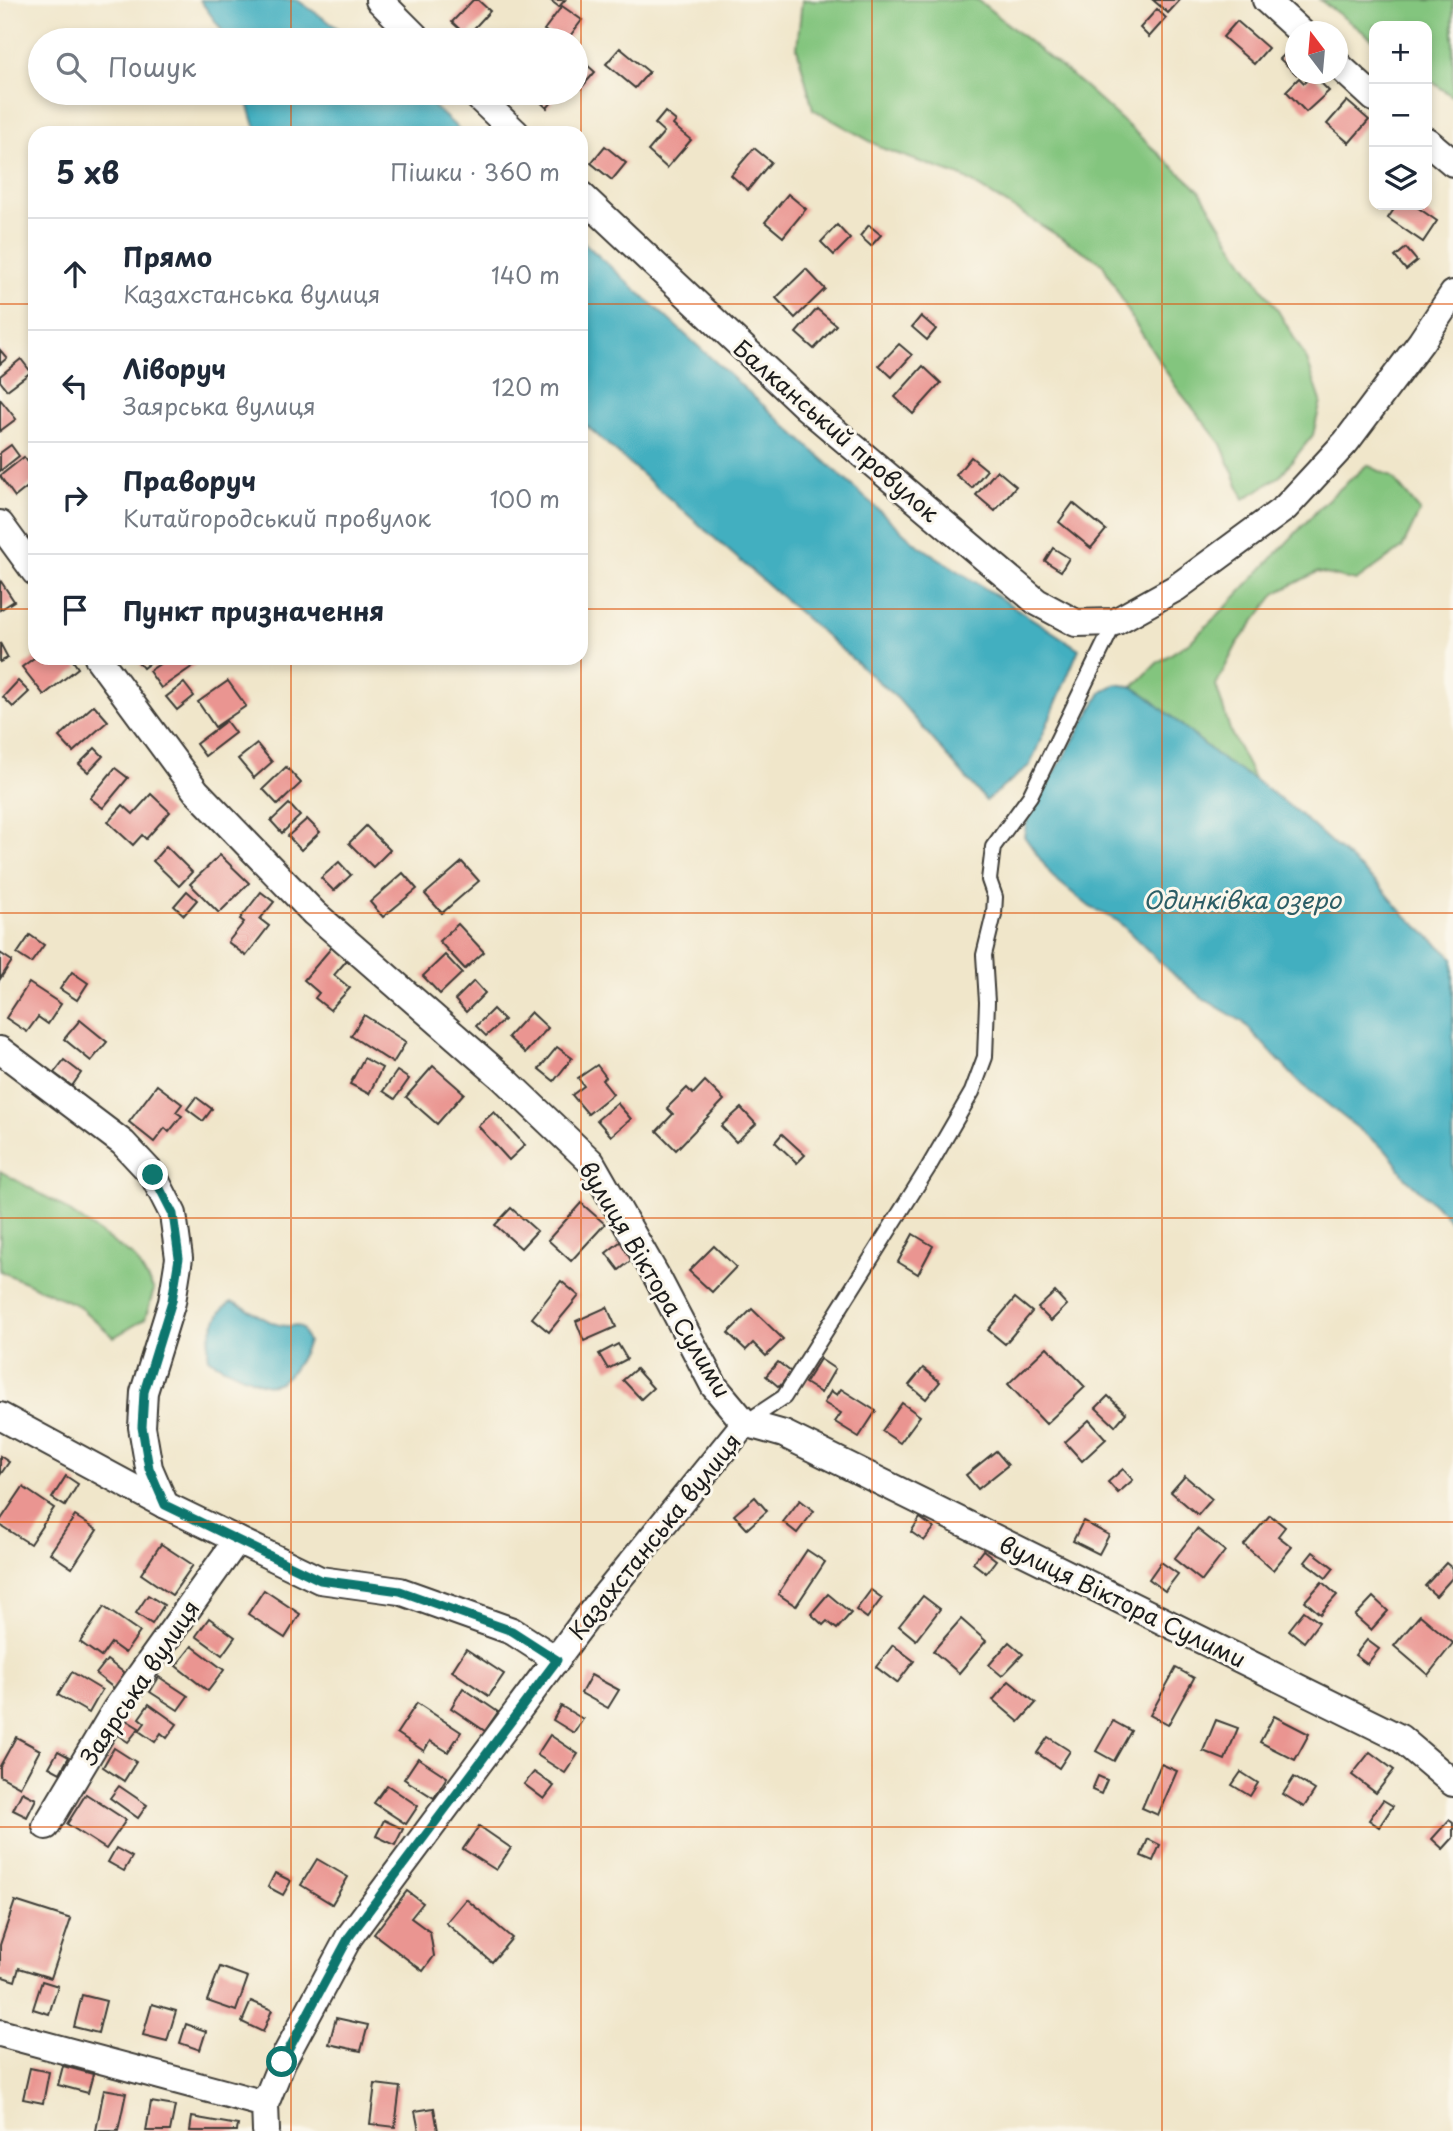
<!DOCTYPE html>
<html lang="uk">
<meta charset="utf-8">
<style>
:root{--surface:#fff;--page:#f6f6f7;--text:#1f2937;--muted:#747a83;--line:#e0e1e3}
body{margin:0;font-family:"Playpen Sans",sans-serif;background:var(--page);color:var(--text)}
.controls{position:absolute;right:21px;top:21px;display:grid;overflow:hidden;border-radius:14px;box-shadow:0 4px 10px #0003}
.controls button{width:63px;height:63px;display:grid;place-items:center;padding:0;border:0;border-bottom:2px solid var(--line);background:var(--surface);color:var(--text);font:35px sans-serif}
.compass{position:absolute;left:1285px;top:21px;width:63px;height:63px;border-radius:50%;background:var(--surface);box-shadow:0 4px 10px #0003;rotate:344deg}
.stop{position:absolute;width:21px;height:21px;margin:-16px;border:5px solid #0f766e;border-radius:50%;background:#fff}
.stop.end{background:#0f766e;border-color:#fff;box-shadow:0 2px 7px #0008}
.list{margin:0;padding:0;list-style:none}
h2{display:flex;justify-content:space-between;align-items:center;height:91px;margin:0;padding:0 28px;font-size:30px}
h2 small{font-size:23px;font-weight:400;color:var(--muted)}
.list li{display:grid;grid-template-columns:46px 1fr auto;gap:21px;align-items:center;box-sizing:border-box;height:112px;padding:0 28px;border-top:2px solid var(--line)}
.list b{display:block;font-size:26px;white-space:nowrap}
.list p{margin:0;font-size:23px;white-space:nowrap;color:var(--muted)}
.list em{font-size:23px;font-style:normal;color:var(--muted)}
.icon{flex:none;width:38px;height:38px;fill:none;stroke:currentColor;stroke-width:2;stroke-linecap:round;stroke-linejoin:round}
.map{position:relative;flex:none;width:1453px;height:2131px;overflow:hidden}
.search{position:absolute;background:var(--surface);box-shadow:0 4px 10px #0003;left:28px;top:28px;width:560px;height:77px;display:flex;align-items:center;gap:18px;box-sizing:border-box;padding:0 24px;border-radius:38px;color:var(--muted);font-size:26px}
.panel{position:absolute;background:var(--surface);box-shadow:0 4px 10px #0003;left:28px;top:126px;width:560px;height:539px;border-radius:21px}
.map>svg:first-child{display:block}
.green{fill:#83c57e;stroke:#50704d;stroke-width:2}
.water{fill:#42afc0;stroke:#2f666e;stroke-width:2}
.building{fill:#ea9591}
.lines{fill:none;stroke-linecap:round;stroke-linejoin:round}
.lane-casing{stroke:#3c3a36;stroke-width:18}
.street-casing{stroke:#3c3a36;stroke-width:30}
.lane{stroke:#fff;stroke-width:14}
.street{stroke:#fff;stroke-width:26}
.route{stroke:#0f766e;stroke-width:9}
.grid{fill:none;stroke:#de560d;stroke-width:2;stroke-opacity:0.55}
.labels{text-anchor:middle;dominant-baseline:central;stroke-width:6;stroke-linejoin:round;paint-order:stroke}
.street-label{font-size:23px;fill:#1c1c1c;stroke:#fbf7ec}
.water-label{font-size:24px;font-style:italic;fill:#2d5e66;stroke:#fbf7ec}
</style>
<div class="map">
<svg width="1453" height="2131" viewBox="0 0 1453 2131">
<rect width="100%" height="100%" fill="#fbf7ec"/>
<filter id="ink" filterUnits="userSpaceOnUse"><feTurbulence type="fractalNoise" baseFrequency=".0143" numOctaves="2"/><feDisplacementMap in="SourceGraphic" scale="14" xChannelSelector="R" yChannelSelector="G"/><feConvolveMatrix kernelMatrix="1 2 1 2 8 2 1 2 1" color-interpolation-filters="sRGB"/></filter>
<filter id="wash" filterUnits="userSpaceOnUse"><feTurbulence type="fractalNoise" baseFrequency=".00686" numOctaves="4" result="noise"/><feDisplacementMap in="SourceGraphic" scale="28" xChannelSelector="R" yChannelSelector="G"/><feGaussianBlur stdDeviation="1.57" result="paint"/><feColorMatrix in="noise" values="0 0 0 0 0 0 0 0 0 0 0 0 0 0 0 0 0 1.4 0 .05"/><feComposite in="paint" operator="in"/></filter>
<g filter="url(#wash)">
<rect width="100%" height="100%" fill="#f0e6ca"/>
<g class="green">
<path d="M802,0H978L1084,86L1200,191L1239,255L1277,309L1307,360L1321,401L1313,435L1280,476L1244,499L1221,444L1176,387L1133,320L1102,263L963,177L884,149L813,109L797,48Z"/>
<path d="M1320,0H1453V97L1427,78V26H1374V40Z"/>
<path d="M1367,465L1392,477L1420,511L1402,548L1356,581L1317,572L1276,593L1237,644L1216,685L1231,733L1255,780L1225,762L1147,696L1133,687L1157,663L1191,641L1229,604L1325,502Z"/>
<path d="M0,1171L57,1203L134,1257L154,1290L145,1319L114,1337L77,1305L0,1271Z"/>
</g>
<g class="water">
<path d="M200,0H297L355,40H229Z"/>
<path d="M245,93H419L463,133H262L255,126Z"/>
<path d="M581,240L915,543L1079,649L1030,765L986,801L898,699L581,421Z"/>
<path d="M1116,684L1133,687L1147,696L1225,762L1255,780L1296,811L1381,887L1403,913L1453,958V1226L1442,1211L1406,1178L1388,1152L1298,1081L1243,1022L1204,999L1166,968L1118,921L1090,907L1053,877L1024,836L1027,820L1102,691Z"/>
<path d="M231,1302C254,1308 272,1331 296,1325L302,1328L308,1342C301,1359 286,1389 264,1384C257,1382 250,1378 243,1376C231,1370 219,1366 209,1358C205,1342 216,1311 231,1302Z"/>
</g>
<g id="blocks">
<g class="building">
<path d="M473,0H478L490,11L467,36L452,22Z"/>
<path d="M550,0H565L559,7Z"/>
<path d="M1153,0H1180L1168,13Z"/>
<path d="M562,6L582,20L567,40H558L544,30Z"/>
<path d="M1157,9L1166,18L1149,37L1140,28Z"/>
<path d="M1237,21L1268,48L1254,64L1223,37Z"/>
<path d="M1294,45L1296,46V74L1280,59Z"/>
<path d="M620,48L649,72L635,88L606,64Z"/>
<path d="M586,64L595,72L581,88L576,84V76Z"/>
<path d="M1313,75L1329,91L1306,112L1286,91L1299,78L1304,83Z"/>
<path d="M540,93H560L547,108L536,98Z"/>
<path d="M1347,101L1369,120L1349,143L1327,124Z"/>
<path d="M665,112L676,121L673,125L691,140L667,168L648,151L664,132L655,124Z"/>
<path d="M605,146L626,163L612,180L591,163Z"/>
<path d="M754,148L771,162L748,190L731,175Z"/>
<path d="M788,194L806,209L783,237L765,222Z"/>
<path d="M1397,205H1414L1437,221L1423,242L1388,218Z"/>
<path d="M837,225L850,239L834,255L821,242Z"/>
<path d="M869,225L881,235L871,246L860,236Z"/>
<path d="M1406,248L1417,261L1406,270L1395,257Z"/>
<path d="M806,269L825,289L795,318L776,298Z"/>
<path d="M817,309L836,325L814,349L796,333Z"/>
<path d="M921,316L936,329L927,340L912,327Z"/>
<path d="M899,344L912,355L892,377L879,365Z"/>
<path d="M0,350L7,358L0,364Z"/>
<path d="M21,359L31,372L7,390L0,381V376Z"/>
<path d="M923,366L941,383L913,414L895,397Z"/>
<path d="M0,399L16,419L0,431Z"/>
<path d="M11,445L19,456L0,471V453Z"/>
<path d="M24,457L35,471V481L15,497L0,476Z"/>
<path d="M971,457L987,470L972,488L956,475Z"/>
<path d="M997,470L1016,486L995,511L976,495Z"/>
<path d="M1073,503L1106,530L1091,548L1059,522Z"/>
<path d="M1053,548L1069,558L1061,571L1045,561Z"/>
<path d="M0,580L14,601L0,610Z"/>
<path d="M0,643L8,658L0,662Z"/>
<path d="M34,658H71L78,668L44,695L22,667Z"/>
<path d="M135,658H156L143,668Z"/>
<path d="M169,658H193L196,664L161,688L149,671Z"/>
<path d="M18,681L29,692L13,707L3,697Z"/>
<path d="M228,681L246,706L215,727L198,702Z"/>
<path d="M184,683L194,696L177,710L166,697Z"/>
<path d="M94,705L108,721L73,752L59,737Z"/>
<path d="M226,721L235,733L205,756L196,744Z"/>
<path d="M257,744L272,762L254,778L238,759Z"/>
<path d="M95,748L103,756L88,772L79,764Z"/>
<path d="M286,767L301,783L278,805L263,789Z"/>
<path d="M115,768L128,778L103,808L90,798Z"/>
<path d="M151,794L170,812L146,839L142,835L133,845L108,822L123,805L133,814Z"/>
<path d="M289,804L300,816L282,833L271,821Z"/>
<path d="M307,819L320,832L301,850L288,836Z"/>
<path d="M366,826L390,850L373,867L349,843Z"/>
<path d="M166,846L192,872L179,886L153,861Z"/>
<path d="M220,855L249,883L219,913L190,884Z"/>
<path d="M339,862L351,875L334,891L321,878Z"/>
<path d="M462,862L479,881L442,913L425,894Z"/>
<path d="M403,873L417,889L383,917L370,902Z"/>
<path d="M187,891L197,900L184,915L174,906Z"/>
<path d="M261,892L274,902L260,919L269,926L246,956L228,942L244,922L240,919Z"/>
<path d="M458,924L484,952L465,969L439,941Z"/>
<path d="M30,935L44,945L31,963L17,954Z"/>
<path d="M332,947L347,960L334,975L350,988L330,1010L315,998L319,993L304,980Z"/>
<path d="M0,953L12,961L0,979Z"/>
<path d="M445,955L462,973L440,994L423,976Z"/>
<path d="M72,972L88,983L77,1000L60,989Z"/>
<path d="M474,981L485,993L466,1012L455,1000Z"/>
<path d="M29,983L61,1004L48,1024L38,1017L27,1032L6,1018Z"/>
<path d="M493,1009L504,1020L486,1036L476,1026Z"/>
<path d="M531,1012L548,1028L525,1053L508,1037Z"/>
<path d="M364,1015L406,1042L393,1063L351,1036Z"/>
<path d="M80,1020L107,1042L91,1061L64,1039Z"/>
<path d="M557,1047L572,1058L554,1081L539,1069Z"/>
<path d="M364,1058L382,1068L369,1094L350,1084Z"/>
<path d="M64,1060L81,1073L72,1086L54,1073Z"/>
<path d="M597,1065L606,1077L602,1080L613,1094L588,1114L572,1095L584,1086L578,1078Z"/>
<path d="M433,1066L464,1093L437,1124L406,1097Z"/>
<path d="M397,1071L409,1079L395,1099L383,1091Z"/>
<path d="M705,1081L724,1100L676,1150L657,1131L673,1114L667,1108L687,1088L693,1094Z"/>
<path d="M157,1085L182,1104L176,1112L182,1116L169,1132L165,1128L154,1142L129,1122Z"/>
<path d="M196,1097L212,1109L203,1121L187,1109Z"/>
<path d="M617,1103L631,1119L611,1136L597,1120Z"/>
<path d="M741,1108L756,1124L736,1142L721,1126Z"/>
<path d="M494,1112L525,1145L509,1160L478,1126Z"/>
<path d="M782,1134L805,1155L797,1163L775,1142Z"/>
<path d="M581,1203L605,1224L571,1261L548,1240Z"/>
<path d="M511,1208L537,1231L521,1248L495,1225Z"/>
<path d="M913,1234L933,1246L918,1274L898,1262Z"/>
<path d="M625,1238L638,1255L619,1270L606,1253Z"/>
<path d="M714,1246L736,1267L712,1292L689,1271Z"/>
<path d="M561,1281L579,1296L549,1332L532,1318Z"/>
<path d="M1055,1292L1067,1305L1051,1321L1038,1308Z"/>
<path d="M1015,1298L1032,1312L1005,1344L988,1330Z"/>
<path d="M607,1307L616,1327L584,1341L576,1321Z"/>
<path d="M752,1309L783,1339L766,1356L753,1343L746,1350L728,1333Z"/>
<path d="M618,1344L627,1359L608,1369L599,1354Z"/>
<path d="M1047,1347L1085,1387L1046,1424L1008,1384Z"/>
<path d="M820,1359L835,1369L821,1393L805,1383Z"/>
<path d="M778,1362L791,1372L779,1387L766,1376Z"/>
<path d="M923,1368L940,1382L926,1399L909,1385Z"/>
<path d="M636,1369L653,1388L641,1399L623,1380Z"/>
<path d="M841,1389L876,1411L859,1437L835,1422L841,1413L824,1403L831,1391L837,1395Z"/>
<path d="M1108,1396L1126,1413L1115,1426L1096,1408Z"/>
<path d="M902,1403L920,1416L900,1443L882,1431Z"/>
<path d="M1089,1420L1106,1439L1082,1461L1065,1442Z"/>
<path d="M996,1451L1008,1465L978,1489L966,1475Z"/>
<path d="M0,1456L9,1462L0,1475Z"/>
<path d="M1123,1469L1133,1480L1118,1493L1108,1482Z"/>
<path d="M66,1476L78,1484L65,1506L52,1498Z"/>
<path d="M1185,1476L1212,1499L1198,1515L1171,1492Z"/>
<path d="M23,1487L54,1508L30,1544L0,1525V1521Z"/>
<path d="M755,1497L767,1511L747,1529L734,1515Z"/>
<path d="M800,1500L814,1511L797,1533L783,1522Z"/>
<path d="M1270,1515L1285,1527L1278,1536L1292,1547L1273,1570L1244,1545Z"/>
<path d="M75,1516L97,1530L72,1568L50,1553Z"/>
<path d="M920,1518L934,1528L924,1541L911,1532Z"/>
<path d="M1083,1521L1109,1535L1099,1554L1073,1541Z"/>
<path d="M1197,1529L1225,1551L1202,1581L1174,1559Z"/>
<path d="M161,1544L193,1565L172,1595L141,1574Z"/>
<path d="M807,1550L825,1562L796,1606L778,1594Z"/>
<path d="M983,1550L996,1560L986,1573L973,1563Z"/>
<path d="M1313,1552L1334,1568L1326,1578L1305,1562Z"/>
<path d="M1161,1562L1178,1574L1165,1591L1149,1579Z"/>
<path d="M1446,1563L1453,1569V1577L1436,1596L1425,1586Z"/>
<path d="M1322,1582L1337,1595L1320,1614L1305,1601Z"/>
<path d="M264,1590L300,1614L285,1638L248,1614Z"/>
<path d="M871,1590L882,1598L867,1618L856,1610Z"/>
<path d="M828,1594L851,1613L837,1629L827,1621L823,1625L811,1614Z"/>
<path d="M148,1595L164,1605L152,1624L136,1613Z"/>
<path d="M923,1596L940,1609L916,1640L899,1626Z"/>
<path d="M1373,1597L1388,1611L1371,1630L1355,1616Z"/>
<path d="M104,1607L140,1632L125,1653L111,1643L101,1657L80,1642Z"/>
<path d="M1304,1611L1319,1622L1304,1642L1289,1630Z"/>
<path d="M1420,1615L1453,1643L1428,1675L1394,1646Z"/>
<path d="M209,1618L235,1637L222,1655L196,1636Z"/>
<path d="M961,1619L986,1641L959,1673L933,1651Z"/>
<path d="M1367,1640L1379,1649L1367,1664L1355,1655Z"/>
<path d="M1009,1642L1023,1654L1002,1676L989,1665Z"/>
<path d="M893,1645L914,1661L897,1683L876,1667Z"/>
<path d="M192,1646L224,1670L208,1691L176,1666Z"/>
<path d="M466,1649L504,1674L489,1696L452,1671Z"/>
<path d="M107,1660L126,1674L115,1689L96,1674Z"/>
<path d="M1176,1668L1194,1678L1168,1725L1150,1715Z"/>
<path d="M72,1672L102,1690L89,1713L58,1695Z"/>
<path d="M591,1675L619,1690L608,1708L581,1693Z"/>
<path d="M159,1677L188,1696L178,1710L150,1692Z"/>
<path d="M1009,1681L1036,1703L1019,1722L993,1700Z"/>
<path d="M463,1688L498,1712L485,1731L451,1708Z"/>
<path d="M417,1703L461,1732L448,1752L430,1741L424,1751L397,1733Z"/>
<path d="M149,1704L177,1724L167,1738L161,1733L155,1742L139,1731L145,1723L139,1718Z"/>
<path d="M561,1706L583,1719L574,1733L553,1720Z"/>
<path d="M1274,1716L1309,1734L1295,1760L1260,1742Z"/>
<path d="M126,1720L139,1728L128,1742L116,1734Z"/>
<path d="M1216,1720L1238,1728L1225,1760L1203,1751Z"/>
<path d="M1113,1721L1131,1731L1114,1761L1096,1751Z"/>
<path d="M550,1735L578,1754L565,1773L537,1755Z"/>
<path d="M16,1737L40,1750L20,1787L0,1776V1766Z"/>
<path d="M1048,1737L1070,1751L1059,1768L1037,1753Z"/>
<path d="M114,1748L136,1762L124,1781L103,1767Z"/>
<path d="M58,1751L69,1757L60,1773L49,1767Z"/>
<path d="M1370,1752L1394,1770L1376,1793L1352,1775Z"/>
<path d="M418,1758L447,1777L434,1798L404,1779Z"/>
<path d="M1161,1764L1177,1771L1158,1815L1142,1808Z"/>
<path d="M534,1772L554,1786L544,1799L524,1784Z"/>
<path d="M1241,1772L1258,1783L1250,1796L1232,1785Z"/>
<path d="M1098,1776L1107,1780L1101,1794L1092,1790Z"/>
<path d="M1294,1777L1315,1790L1304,1807L1283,1794Z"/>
<path d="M387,1785L418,1806L406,1824L374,1803Z"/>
<path d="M119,1786L147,1805L138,1818L110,1798Z"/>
<path d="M22,1792L36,1799L27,1817L13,1810Z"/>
<path d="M86,1794L126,1820L106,1849L67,1824Z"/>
<path d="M1383,1800L1393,1806L1379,1827L1369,1820Z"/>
<path d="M384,1820L403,1829L395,1845L376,1836Z"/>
<path d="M1449,1820L1453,1823V1838L1443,1849L1432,1839Z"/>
<path d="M479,1826L511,1848L496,1870L463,1849Z"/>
<path d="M1148,1839L1160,1845L1153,1861L1141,1856Z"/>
<path d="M116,1848L132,1857L124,1871L108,1862Z"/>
<path d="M317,1859L348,1877L332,1904L301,1885Z"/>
<path d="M275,1873L291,1881L283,1895L268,1887Z"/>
<path d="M407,1891L423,1903L411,1918L430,1932L434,1956L423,1971L374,1934Z"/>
<path d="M466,1899L512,1938L492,1962L446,1923Z"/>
<path d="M15,1901L71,1919L51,1978L19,1968L15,1981L0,1976V1945Z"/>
<path d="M220,1967L248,1977L236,2011L207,2001Z"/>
<path d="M42,1981L58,1986L49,2014L33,2009Z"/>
<path d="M82,1995L106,2001L98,2033L74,2027Z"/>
<path d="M251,2001L272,2010L263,2032L242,2022Z"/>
<path d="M152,2004L176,2011L167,2041L143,2035Z"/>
<path d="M336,2018L368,2025L361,2051L329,2044Z"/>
<path d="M186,2024L206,2031L200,2050L180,2043Z"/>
<path d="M63,2066L93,2074L88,2093L58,2085Z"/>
<path d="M30,2068L49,2072L43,2103L23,2099Z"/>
<path d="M375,2084L400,2087L395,2127L370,2124Z"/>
<path d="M104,2089L126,2093L118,2131H96Z"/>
<path d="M151,2102L175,2106L170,2131H146Z"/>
<path d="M434,2108L438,2131H419L415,2111Z"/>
<path d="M192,2117L238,2125L237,2131H190Z"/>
</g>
</g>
</g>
<g filter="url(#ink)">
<use href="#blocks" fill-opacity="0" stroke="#3c3a36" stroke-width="2"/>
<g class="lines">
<g class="lane-casing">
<path id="lane" d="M745,1423L784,1397L928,1168L972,1092L985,1057L987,1002L984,955L994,914L995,897L989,880L993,847L1030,796L1115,622"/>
</g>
<g class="street-casing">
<g id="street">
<path d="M379,0L419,40"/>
<path d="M1266,0L1301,32"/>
<path d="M1338,65L1374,98"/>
<path d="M474,93L516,133"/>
<path d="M1427,141L1453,163"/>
<path d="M581,195L806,407L1037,602L1076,623L1115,622L1176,588L1285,508L1346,442L1421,342L1453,294"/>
<path d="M0,524L35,572"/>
<path d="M98,658L196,791L314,913L503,1078L591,1162L658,1279L714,1386L745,1423L784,1434L1400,1738L1453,1783"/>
<path d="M0,1050L123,1143L153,1175L173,1214L179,1258L172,1302L144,1392L142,1427L149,1468L165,1505"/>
<path d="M0,1416L165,1505L320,1580L400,1591L512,1631L557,1660"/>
<path d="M46,1826L116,1709L237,1540"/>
<path d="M0,2033L265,2104L266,2131"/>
<path d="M265,2104L282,2062L349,1937L586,1619L745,1423"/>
</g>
</g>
<use href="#lane" class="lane"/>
<use href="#street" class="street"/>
</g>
</g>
<g class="lines" filter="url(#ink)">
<path class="route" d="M153,1175L173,1214L179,1258L172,1301L144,1392L142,1427L149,1468L165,1505L320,1580L400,1591L512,1631L557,1660L349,1937L282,2062"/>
</g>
<path class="grid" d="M291,0V40M581,0V2131M872,0V2131M1162,0V2131M291,93V133M0,304H35M581,304H1453M0,609H35M581,609H1453M291,658V2131M0,913H1453M0,1218H1453M0,1522H1453M0,1827H1453"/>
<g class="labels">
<g class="street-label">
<text transform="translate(837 430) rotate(41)">Балканський провулок</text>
<text transform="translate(656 1279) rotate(59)">вулиця Віктора Сулими</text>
<text transform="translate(654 1536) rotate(-51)">Казахстанська вулиця</text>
<text transform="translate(1123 1601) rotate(26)">вулиця Віктора Сулими</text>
<text transform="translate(139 1682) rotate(-56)">Заярська вулиця</text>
</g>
<g class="water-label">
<text x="1242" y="899">Одинківка озеро</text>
</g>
</g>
</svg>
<div class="controls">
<button>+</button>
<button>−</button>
<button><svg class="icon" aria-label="layers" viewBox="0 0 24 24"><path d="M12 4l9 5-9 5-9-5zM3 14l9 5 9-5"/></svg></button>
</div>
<svg class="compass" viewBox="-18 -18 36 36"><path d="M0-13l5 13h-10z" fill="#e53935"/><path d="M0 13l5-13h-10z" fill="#747a83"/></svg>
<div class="stop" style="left:282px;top:2062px"></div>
<div class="stop end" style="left:153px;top:1175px"></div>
<div class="search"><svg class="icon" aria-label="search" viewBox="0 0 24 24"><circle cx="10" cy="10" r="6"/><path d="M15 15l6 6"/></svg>Пошук</div>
<section class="panel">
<h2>5 хв<small>Пішки · 360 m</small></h2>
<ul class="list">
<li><svg class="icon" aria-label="ahead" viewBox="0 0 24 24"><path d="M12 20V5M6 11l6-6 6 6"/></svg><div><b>Прямо</b><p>Казахстанська вулиця</p></div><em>140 m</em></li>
<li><svg class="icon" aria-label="left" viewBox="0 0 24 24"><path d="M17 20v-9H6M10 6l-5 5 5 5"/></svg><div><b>Ліворуч</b><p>Заярська вулиця</p></div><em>120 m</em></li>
<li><svg class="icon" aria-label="right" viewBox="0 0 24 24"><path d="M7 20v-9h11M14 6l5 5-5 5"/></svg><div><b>Праворуч</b><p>Китайгородський провулок</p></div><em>100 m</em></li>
<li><svg class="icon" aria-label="arrive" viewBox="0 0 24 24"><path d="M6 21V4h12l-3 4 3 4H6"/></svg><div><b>Пункт призначення</b></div></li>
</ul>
</section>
</div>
